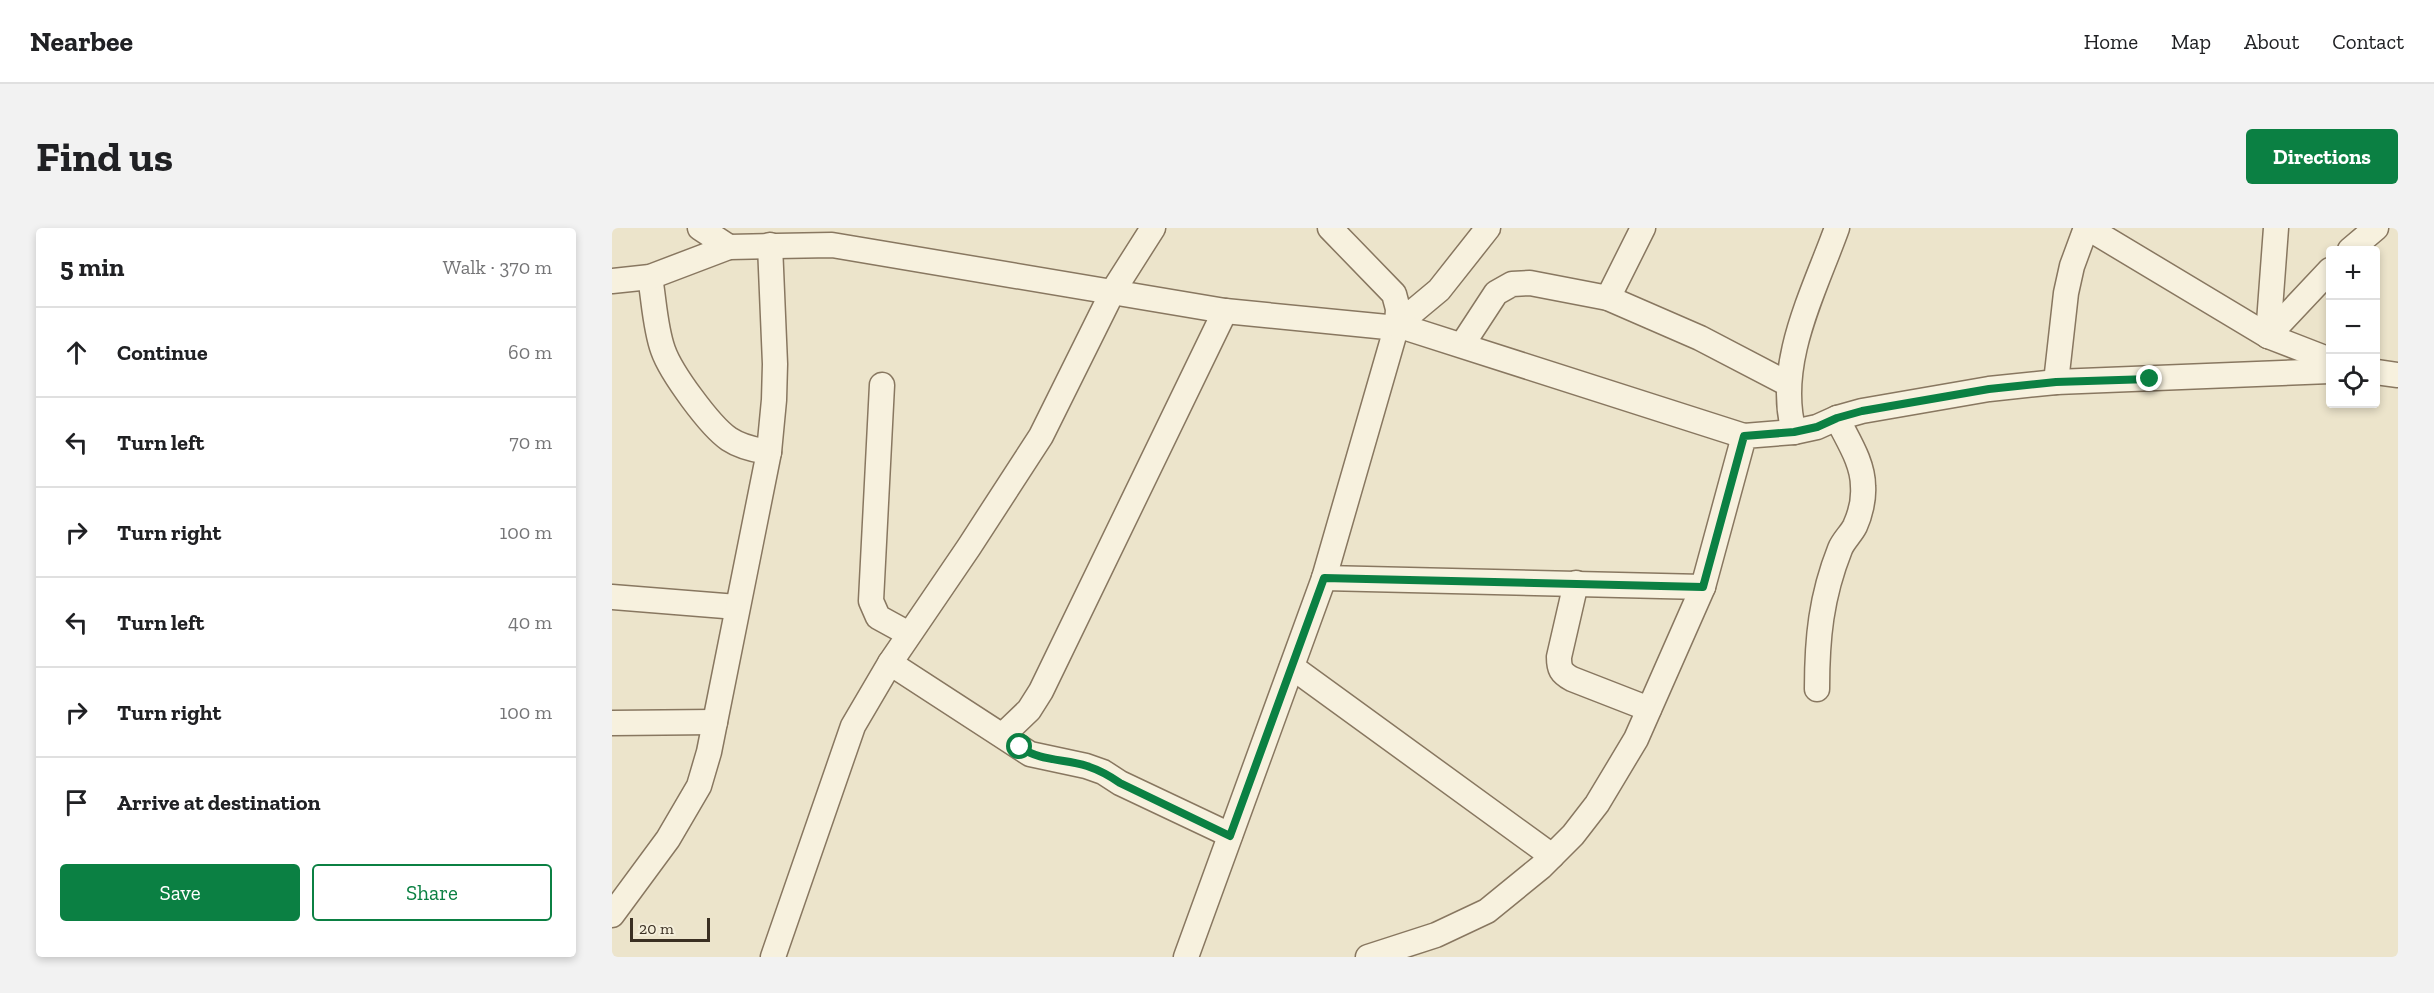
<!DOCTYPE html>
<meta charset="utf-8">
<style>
:root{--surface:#fff;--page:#f2f2f2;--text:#202124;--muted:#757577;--line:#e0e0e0;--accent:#0b8043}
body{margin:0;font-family:"Zilla Slab",serif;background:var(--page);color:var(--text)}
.controls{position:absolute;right:18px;top:18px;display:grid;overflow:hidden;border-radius:6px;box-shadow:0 3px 9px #0003}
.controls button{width:54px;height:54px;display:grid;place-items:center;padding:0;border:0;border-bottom:2px solid var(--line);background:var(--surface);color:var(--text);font:30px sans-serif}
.scale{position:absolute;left:18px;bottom:15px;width:80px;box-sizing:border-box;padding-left:6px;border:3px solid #3a2f22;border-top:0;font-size:16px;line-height:21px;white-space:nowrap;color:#3a2f22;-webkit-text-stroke:4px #f4eeda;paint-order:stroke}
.stop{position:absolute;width:18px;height:18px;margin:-14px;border:4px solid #0b8043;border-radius:50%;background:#fff}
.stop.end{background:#0b8043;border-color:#fff;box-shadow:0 2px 6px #0008}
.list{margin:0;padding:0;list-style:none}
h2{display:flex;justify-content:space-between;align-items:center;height:78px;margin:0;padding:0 24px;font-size:26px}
h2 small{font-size:20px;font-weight:400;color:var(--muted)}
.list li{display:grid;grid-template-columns:39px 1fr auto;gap:18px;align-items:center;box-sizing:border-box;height:90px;padding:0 24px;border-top:2px solid var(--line)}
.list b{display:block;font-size:22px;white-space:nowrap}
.list em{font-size:20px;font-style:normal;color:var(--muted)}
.actions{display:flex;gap:12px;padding:18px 24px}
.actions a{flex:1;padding:14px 0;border:2px solid var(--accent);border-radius:6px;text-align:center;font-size:21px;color:var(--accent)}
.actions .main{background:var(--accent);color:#fff}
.icon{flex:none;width:33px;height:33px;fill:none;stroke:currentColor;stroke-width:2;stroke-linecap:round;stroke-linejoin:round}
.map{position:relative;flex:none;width:1786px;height:729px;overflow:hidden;border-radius:6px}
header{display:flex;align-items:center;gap:36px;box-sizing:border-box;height:84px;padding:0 30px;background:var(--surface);border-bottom:2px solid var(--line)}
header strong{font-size:28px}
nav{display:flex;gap:33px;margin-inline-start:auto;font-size:21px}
.intro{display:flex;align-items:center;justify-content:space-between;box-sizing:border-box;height:144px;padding:0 36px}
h1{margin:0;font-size:42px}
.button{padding:15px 27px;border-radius:6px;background:var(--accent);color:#fff;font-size:21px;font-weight:700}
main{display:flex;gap:36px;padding:0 36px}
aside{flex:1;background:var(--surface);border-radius:6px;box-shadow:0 3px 9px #0003}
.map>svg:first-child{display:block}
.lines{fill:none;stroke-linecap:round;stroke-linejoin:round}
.minor-casing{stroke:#887760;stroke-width:27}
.minor{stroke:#f7f1de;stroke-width:24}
.route{stroke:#0b8043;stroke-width:8}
</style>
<header>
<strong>Nearbee</strong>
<nav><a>Home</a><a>Map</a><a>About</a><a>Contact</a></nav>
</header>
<div class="intro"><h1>Find us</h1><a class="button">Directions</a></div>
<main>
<aside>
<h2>5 min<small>Walk · 370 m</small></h2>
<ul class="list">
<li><svg class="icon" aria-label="ahead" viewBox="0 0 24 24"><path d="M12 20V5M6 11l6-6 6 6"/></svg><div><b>Continue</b></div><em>60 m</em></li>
<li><svg class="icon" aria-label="left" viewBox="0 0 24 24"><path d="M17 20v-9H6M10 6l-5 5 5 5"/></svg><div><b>Turn left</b></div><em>70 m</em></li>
<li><svg class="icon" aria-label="right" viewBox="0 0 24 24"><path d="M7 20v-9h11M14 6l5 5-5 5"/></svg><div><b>Turn right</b></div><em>100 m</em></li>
<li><svg class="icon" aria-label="left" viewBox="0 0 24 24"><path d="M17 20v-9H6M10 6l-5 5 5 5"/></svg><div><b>Turn left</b></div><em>40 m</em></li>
<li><svg class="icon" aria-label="right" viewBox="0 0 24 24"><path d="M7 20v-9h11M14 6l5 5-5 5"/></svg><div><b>Turn right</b></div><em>100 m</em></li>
<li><svg class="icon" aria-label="arrive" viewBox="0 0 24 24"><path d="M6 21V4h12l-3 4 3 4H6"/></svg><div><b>Arrive at destination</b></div></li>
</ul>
<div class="actions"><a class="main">Save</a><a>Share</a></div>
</aside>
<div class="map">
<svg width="1786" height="729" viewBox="0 0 1786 729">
<rect width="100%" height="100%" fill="#ece4cb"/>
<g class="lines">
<g class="minor-casing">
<g id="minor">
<path d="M88,0L117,19"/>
<path d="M718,0L782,66L786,81L785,97L827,62L876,0"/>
<path d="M1476,0L1656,108L1718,132"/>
<path d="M1738,22L1764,0"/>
<path d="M38,49C42,72 43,100 51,122C59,145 98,198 117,211C129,219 143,222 157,224"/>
<path d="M0,53L38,49L117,19L220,17L613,83L775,99L785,97L712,350L574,729"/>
<path d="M996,70L1031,0"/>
<path d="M785,97L1132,208"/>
<path d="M1656,108L1664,0"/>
<path d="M1656,108L1718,42"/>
<path d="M850,117L884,65L900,56L918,55L996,70L1088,110L1176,156"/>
<path d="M1764,144L1786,147"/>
<path d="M1444,154L1454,65L1460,38L1474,0"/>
<path d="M270,157L259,373L266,389L297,406"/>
<path d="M1182,204C1163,136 1202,64 1225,0"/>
<path d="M712,350L1091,359"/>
<path d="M964,355L947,429C947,441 949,445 960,451L1037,481"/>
<path d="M0,369L125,379"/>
<path d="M278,435L418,526L474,538L491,544L508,555L618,607"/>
<path d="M680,439L940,628"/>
<path d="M1205,461C1205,410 1209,369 1228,321C1231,313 1239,306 1243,298C1248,287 1252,271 1251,258C1251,234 1235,211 1225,190"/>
<path d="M0,495L103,494"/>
<path d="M391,507L417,482L429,463L613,83"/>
<path d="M0,687L56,611L87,558L97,524L157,224L162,172L163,136L158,17"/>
<path d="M161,729L241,498L278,435L357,319L429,208L501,63L541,0"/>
<path d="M756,729L824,707L875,683L929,639L961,607L985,576L1024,511L1091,359L1132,208L1182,204L1205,199L1225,190L1250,183L1377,161L1444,154L1718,143"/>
</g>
</g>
<use href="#minor" class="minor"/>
</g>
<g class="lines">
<path class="route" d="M408,519C427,533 453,531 475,538C487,542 498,548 508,555L618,608L712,350L1091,359L1132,208L1182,204L1205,199L1225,190L1250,183L1377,161L1444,154L1538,151"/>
</g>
</svg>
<div class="controls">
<button>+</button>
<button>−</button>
<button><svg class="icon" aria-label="locate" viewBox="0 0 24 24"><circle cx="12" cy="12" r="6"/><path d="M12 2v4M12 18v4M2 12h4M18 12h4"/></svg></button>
</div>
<div class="scale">20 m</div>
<div class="stop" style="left:408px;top:519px"></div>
<div class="stop end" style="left:1538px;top:151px"></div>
</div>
</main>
